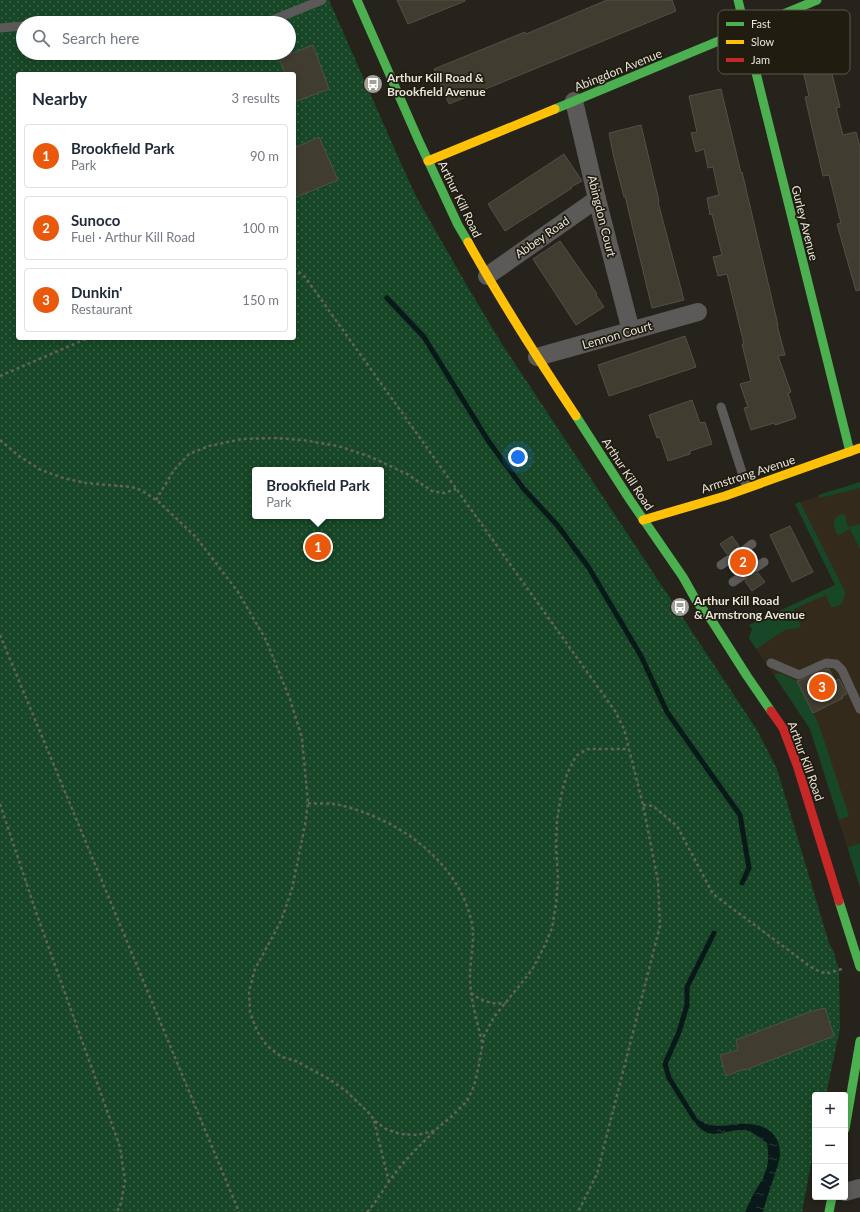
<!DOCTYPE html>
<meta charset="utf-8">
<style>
:root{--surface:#fff;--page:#f2f2f3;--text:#1f2937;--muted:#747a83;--line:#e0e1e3;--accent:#ea580c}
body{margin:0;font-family:Lato,sans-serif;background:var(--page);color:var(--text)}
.controls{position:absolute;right:12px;bottom:12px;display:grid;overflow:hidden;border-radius:4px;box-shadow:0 2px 6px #0003}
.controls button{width:36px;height:36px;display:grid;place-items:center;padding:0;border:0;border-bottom:1px solid var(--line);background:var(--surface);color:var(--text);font:20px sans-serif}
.you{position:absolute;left:518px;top:457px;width:14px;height:14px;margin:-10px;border:3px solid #fff;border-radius:50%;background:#1a73e8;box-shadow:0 0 0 6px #1a73e833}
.badge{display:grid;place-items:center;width:26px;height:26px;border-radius:50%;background:var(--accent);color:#fff;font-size:13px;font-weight:700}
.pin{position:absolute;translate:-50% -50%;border:2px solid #fff;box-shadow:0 1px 4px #0006}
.popup{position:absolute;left:252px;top:467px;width:132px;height:52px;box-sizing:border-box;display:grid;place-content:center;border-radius:4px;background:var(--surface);filter:drop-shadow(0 1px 3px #0005);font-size:13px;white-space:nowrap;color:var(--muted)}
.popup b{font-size:15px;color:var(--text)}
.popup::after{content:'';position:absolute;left:50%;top:100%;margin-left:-8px;border:8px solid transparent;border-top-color:var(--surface)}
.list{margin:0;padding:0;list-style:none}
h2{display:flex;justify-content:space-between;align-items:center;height:52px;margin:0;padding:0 16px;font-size:17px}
h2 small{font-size:13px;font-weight:400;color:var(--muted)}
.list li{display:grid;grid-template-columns:26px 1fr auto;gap:12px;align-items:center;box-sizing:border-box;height:64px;margin:0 8px 8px;padding:0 8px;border:1px solid var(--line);border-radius:4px}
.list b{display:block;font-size:15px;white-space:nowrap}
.list p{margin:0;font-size:13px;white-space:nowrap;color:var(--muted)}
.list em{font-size:13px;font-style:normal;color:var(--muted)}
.icon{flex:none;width:22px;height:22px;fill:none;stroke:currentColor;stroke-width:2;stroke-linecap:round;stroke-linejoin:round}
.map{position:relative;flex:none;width:860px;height:1212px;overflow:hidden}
.search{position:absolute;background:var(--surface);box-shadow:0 2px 6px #0003;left:16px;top:16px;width:280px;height:44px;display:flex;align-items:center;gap:10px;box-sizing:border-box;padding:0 14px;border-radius:22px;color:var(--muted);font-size:15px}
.panel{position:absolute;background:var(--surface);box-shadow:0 2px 6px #0003;left:16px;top:72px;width:280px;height:268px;border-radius:4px}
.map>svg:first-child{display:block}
.commercial{fill:#342a1c}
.green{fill:#174726}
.park{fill:url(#park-dots);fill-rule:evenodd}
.water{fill:url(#water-ripples)}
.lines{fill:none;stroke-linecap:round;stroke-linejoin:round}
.stream{stroke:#091818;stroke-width:5}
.building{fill:#403c2f;stroke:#52504a}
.path{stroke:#63615d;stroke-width:2.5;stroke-dasharray:3 3;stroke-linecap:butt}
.lane{stroke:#5c5a58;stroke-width:9}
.street{stroke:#5c5a58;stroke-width:18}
.fast{stroke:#4caf50;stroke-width:9}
.slow{stroke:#ffc107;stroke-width:9}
.jam{stroke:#c62828;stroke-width:9}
.labels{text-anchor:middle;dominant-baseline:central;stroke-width:3.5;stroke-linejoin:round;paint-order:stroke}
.street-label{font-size:12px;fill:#e6e3db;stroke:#201c0f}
.poi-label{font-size:12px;font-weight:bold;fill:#e6e3db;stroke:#201c0f;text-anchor:start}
.key{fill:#201c0f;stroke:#5b584c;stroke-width:1}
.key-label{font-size:11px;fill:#e6e3db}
</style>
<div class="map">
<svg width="860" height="1212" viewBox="0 0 860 1212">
<defs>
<pattern id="park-dots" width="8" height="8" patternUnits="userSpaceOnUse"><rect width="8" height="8" fill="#174726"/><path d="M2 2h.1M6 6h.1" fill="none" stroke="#396145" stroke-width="1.8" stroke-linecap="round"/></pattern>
<pattern id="water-ripples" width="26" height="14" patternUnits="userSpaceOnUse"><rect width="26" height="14" fill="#091818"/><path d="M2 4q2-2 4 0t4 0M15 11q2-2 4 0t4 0" fill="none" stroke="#2d3939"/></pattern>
</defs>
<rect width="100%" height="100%" fill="#25231c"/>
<path class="commercial" d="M860,482V888L810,729L749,638L752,629L749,625L835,585L795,504Z"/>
<g class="green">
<path d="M860,482V488L820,498L818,495Z"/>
<path d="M800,502L845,592C845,600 842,605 835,607H831L826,595L794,609L801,627L785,630L756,649L749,638L752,629L749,625L835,585L795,504Z"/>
<path d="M843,514L845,515L848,527L860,524V549L850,529L839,535H838C832,526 832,517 843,514Z"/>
<path d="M780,673L797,681L819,725L849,816L839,820L810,729L774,675Z"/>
<path d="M860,843V888L848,849L849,847Z"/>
</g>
<path class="park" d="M0,0H329L403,168L417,198L466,284L502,344L757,730L777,769L829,943L833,950L839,970L840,1028L826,1095H815V1143L802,1212H0ZM23,23H289V53H23ZM18,74H294V338H18ZM255,470H381V516H255Z"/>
<path class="water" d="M691,1112C696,1119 702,1123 711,1125C721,1127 728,1125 738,1124C759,1122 779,1129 780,1153C780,1161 776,1169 774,1177C770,1188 766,1200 763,1212H745C748,1206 750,1200 753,1195C765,1175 771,1167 767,1143C761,1139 755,1133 748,1131C730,1126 713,1143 698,1126C694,1121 692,1118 691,1112Z"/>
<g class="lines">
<g class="stream">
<path d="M387,298L424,337L489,442L523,488L558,526L589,568L641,656L667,712L740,815L749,868L742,883"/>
<path d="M694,1118L669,1078L665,1064L679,1032L687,1005V987L714,933"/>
</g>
</g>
<g class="building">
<path d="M397,0H465V1L408,24Z"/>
<path d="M607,0H672L676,11L449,104L434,69L525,32L526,34Z"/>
<path d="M828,43L832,60L829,61L840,107L836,108L843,135L856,132L860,147V290L856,291L837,224L841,223L829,175L823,176L805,97L809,96L798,50Z"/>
<path d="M313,45L329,89L294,102V74H285L279,58Z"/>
<path d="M721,89L741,173L742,172L778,325H777L785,355L778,356L791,392L788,393L796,418L775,425L774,423L751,430L744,408L748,407L740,384L751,381L742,344H744L727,274L718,276L713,257L722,255L712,214L710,215L707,198L719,195L713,167L708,168L704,149L696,152L691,133L697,132L689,96Z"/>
<path d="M641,125L659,201L658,202L684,300L652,308L625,196L624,197L614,158L609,133Z"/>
<path d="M319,137L338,180L294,198V148Z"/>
<path d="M564,154L582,181L571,187L572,188L505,231L488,204Z"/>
<path d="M560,241L597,294L596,295L604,307L576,325L533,259Z"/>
<path d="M685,336L696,367L609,396L598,365Z"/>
<path d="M692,400L700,423L705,422L712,444L690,451V454L668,461L660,437L657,438L649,415Z"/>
<path d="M790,526L813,572L792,582L770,535Z"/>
<path d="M732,536L739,546L737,549L738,554L741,557L746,556L752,563L749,568L750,572L755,574L758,573L765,582L752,591L745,581L748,576L747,572L742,570L739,571L733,564L736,559L735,555L730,553L727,554L720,544Z"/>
<path d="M827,669H829L835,681L839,679L847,694L842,696L843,698L813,713L797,681L801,680Z"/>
<path d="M825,1008L834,1036L745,1070L744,1069L726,1076L720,1055L738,1050L736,1040L809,1012Z"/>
</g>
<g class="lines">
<g class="path">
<path d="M294,268L305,277L615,711L624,729L643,805L658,881L660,926L597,1174L578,1212"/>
<path d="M0,376L88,338"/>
<path d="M0,440L19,456L41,470L63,478L86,483L131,487L141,490L159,502L196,537L238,592L266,640L290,699L302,738L308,803L305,825L292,889L281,921L255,969L249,991L250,1012L257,1031L267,1046L282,1057L296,1061L329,1079L346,1091L368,1112L376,1122L386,1129L400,1134L417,1135L434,1131L451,1117L467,1101L474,1086L479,1064L484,1036L494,1017L532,970L545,945L552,928L556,904L558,878L556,847L557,820L561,796L567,774L576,756L588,749H629"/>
<path d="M156,500L174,470L189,454L209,446L242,439L274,438L303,440L338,446L371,457L407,474L432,491L444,493L456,489"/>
<path d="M0,635L239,1212"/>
<path d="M308,803C317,804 327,803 335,804C396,817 459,860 472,924C475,942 470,959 470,976C470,998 477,1021 482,1042"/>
<path d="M0,804L36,912L120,1147L125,1181L121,1203L117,1212"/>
<path d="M643,805L653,806L677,826L713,894L811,967C826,975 826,974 842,969"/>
<path d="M471,993C481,1001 493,1005 506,1003"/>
<path d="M374,1121L389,1182"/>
<path d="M367,1212C377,1201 384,1188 393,1176C405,1160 419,1146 434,1132"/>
</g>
<g class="lane">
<path d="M265,23L322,0"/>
<path d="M0,28L23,26"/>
<path d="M721,407L747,488"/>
<path d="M743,551L752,544"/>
<path d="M721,565L730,559"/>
<path d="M755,568L764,562"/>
<path d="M733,582L742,576"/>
<path d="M771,663L799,675L826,663L836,664L842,670L860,709"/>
</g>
<g class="street">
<path d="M574,101L597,199L631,331"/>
<path d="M487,276L597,199"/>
<path d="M537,357L698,312"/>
<path d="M845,1192L860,1188"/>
</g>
<g class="fast">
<path d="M357,0L418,139L458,225L468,242"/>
<path d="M738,0L850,452"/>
<path d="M555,109L817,0"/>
<path d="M576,416L630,500L683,577L697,602L712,621L747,676L771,711"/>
<path d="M839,901L860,967"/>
<path d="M845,1129L860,1041"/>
<path d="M829,1212L832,1197"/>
</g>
<g class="slow">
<path d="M428,161L555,109"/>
<path d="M468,242C501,301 538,359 576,416"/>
<path d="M643,520L725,496L860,448"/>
</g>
<path class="jam" d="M771,711L783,728L797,765L839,901"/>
</g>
<defs>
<g id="bus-disc" transform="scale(1)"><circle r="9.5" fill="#a2a098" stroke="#201c0f"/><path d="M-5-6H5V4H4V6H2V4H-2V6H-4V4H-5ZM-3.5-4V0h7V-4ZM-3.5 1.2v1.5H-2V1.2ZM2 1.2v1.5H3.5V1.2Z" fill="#fff"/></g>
</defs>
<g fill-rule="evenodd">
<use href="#bus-disc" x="373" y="84"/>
<use href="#bus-disc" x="680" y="607"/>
</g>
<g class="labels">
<g class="street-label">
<text transform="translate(618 70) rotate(-22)">Abingdon Avenue</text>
<text transform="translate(460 199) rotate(64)">Arthur Kill Road</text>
<text transform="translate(602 216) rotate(76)">Abingdon Court</text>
<text transform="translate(805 223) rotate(76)">Gurley Avenue</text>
<text transform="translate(542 237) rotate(-35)">Abbey Road</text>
<text transform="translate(617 335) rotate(-16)">Lennon Court</text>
<text transform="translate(628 474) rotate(57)">Arthur Kill Road</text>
<text transform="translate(748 474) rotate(-18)">Armstrong Avenue</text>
<text transform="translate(806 761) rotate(70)">Arthur Kill Road</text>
</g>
<g class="poi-label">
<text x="387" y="77">Arthur Kill Road &amp;<tspan x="387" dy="14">Brookfield Avenue</tspan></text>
<text x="694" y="600">Arthur Kill Road<tspan x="694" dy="14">&amp; Armstrong Avenue</tspan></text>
</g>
</g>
<rect x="718" y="10" width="132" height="64" rx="6" class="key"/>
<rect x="726" y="22" width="18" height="4" fill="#4caf50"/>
<rect x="726" y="40" width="18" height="4" fill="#ffc107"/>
<rect x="726" y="58" width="18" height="4" fill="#c62828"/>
<g class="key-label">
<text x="751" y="28">Fast</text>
<text x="751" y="46">Slow</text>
<text x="751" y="64">Jam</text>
</g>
</svg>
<div class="controls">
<button>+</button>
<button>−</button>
<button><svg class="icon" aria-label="layers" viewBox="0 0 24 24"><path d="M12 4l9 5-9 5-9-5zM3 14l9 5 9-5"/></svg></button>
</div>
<div class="you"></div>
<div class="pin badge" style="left:318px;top:547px">1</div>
<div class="popup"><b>Brookfield Park</b>Park</div>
<div class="pin badge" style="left:743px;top:562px">2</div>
<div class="pin badge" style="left:822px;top:687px">3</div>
<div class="search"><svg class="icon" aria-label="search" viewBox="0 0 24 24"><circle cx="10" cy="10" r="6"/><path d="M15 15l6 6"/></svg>Search here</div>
<section class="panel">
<h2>Nearby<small>3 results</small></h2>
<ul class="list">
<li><span class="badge">1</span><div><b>Brookfield Park</b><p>Park</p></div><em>90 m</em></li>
<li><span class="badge">2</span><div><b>Sunoco</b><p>Fuel · Arthur Kill Road</p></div><em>100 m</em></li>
<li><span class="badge">3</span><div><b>Dunkin'</b><p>Restaurant</p></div><em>150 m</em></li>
</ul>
</section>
</div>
